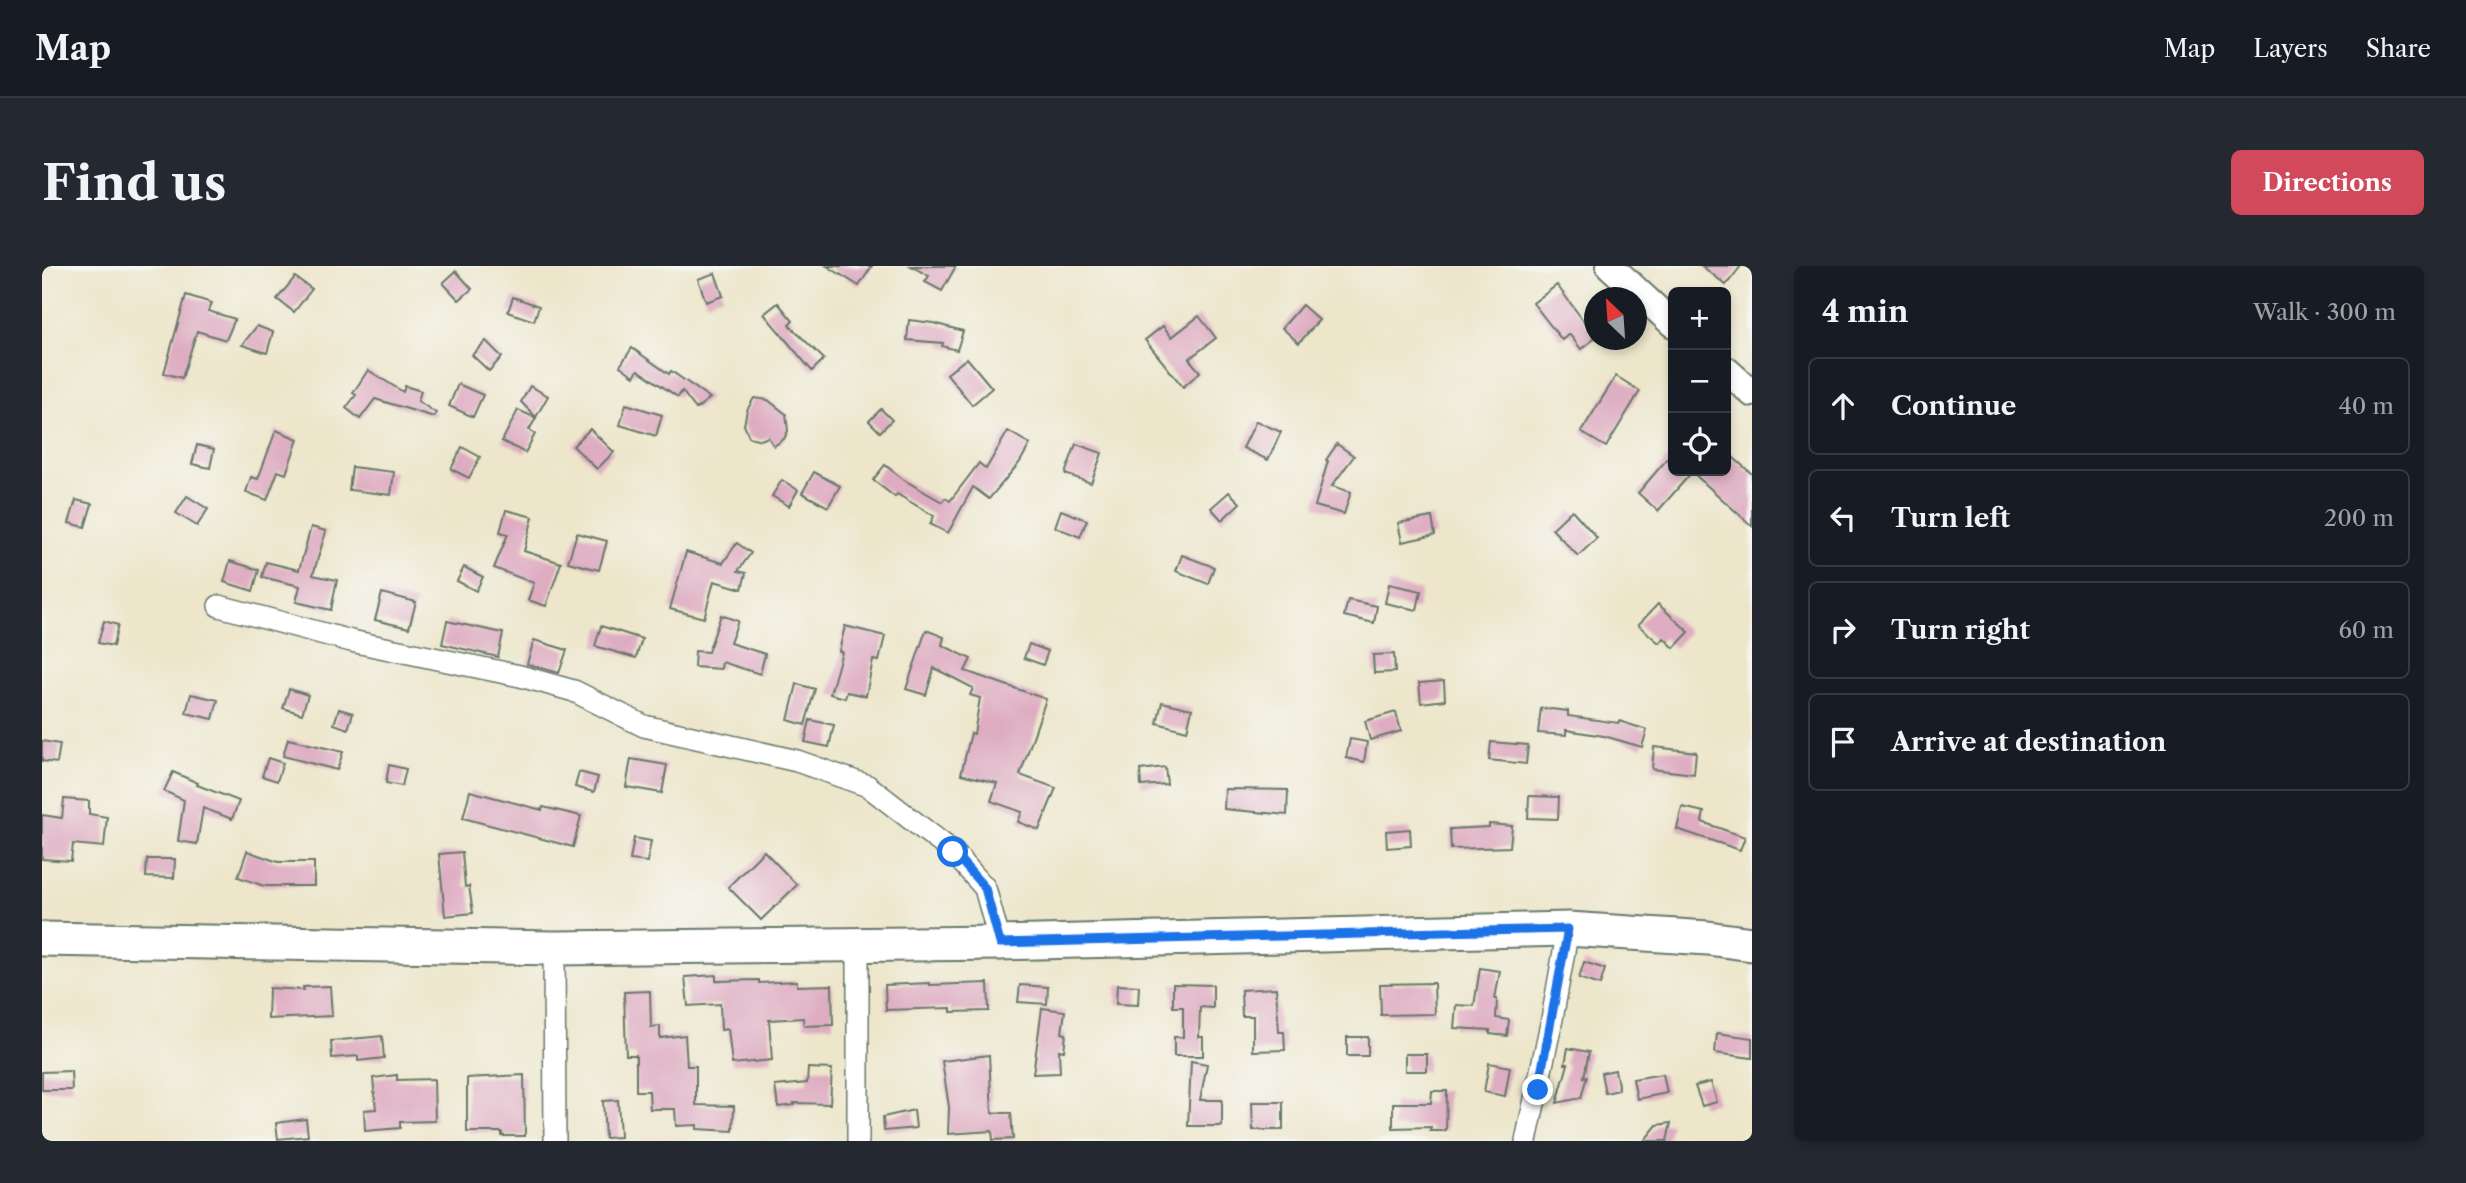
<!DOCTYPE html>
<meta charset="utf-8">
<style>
:root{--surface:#171b24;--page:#242831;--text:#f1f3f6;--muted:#9ea1a6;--line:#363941;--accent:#d1495b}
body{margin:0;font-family:"Libre Caslon Text",serif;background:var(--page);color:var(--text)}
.controls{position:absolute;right:21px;top:21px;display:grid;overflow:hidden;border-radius:10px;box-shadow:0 4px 10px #0003}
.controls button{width:63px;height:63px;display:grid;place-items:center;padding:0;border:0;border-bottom:2px solid var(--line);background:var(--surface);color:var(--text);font:35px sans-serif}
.compass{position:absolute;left:1542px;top:21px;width:63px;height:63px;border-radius:50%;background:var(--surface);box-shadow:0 4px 10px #0003;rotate:335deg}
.stop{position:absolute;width:21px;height:21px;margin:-16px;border:5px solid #1a73e8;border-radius:50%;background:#fff}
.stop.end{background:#1a73e8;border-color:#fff;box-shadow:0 2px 7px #0008}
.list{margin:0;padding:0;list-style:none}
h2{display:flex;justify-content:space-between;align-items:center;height:91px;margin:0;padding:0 28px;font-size:30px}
h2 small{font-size:23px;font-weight:400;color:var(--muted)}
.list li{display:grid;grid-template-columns:46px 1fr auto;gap:21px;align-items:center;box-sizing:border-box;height:98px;margin:0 14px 14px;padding:0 14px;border:2px solid var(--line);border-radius:10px}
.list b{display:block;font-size:26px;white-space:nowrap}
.list em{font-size:23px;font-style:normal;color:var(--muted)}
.icon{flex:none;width:38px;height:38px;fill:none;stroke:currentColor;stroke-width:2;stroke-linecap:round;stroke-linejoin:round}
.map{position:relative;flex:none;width:1710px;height:875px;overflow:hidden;border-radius:10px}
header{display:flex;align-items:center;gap:42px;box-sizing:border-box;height:98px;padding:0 35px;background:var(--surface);border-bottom:2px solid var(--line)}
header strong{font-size:33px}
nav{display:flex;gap:38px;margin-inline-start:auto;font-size:24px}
.intro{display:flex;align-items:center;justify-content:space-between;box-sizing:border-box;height:168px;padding:0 42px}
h1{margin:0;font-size:49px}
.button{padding:18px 32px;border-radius:10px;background:var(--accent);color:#fff;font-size:24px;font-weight:700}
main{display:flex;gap:42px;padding:0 42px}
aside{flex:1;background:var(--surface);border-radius:10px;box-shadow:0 4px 10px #0003}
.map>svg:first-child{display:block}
.building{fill:#deacc1}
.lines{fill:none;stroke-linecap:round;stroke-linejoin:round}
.minor-casing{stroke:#677869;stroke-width:24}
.tertiary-casing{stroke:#677869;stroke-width:30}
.primary-casing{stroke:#677869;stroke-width:37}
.minor{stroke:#fff;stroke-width:21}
.tertiary{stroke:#fff;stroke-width:26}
.primary{stroke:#fff;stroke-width:33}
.route{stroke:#1a73e8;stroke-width:9}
</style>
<header>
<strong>Map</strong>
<nav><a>Map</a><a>Layers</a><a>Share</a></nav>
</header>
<div class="intro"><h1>Find us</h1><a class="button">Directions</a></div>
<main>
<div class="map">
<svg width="1710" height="875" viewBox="0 0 1710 875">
<rect width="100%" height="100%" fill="#f6f6f2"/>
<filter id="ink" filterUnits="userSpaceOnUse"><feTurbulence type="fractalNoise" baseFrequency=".0143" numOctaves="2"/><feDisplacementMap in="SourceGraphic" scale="14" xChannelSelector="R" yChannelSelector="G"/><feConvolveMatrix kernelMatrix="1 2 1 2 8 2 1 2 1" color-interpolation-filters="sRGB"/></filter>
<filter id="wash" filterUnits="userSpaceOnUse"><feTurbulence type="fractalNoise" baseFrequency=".00686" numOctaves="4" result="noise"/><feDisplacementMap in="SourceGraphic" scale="28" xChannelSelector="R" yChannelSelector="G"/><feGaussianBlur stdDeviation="1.57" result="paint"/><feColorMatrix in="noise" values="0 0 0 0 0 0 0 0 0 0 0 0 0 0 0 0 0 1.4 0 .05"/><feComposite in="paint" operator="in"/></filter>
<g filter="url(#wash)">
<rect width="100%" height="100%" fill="#ede6cb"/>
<g id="blocks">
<g class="building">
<path d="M785,0H830L817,20Z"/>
<path d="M869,0H914L900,25L883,16L887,10Z"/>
<path d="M1660,0H1699L1684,19Z"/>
<path d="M414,5L430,23L417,34L401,17Z"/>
<path d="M673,7L681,30L664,36L656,13Z"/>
<path d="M253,11L270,23L252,46L235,33Z"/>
<path d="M1515,19L1552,69V73L1539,83L1527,68L1520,74L1491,37Z"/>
<path d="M144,29L170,37L166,45L193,53L184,74L155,65L140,112L122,107Z"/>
<path d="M471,31L497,40L492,55L466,46Z"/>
<path d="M736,37L751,55L747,59L782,93L770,105L722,48Z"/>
<path d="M1260,39L1277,54L1257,77L1240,62Z"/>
<path d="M1157,50L1174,72L1147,93L1158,106L1141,121L1103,74L1121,60L1130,71Z"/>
<path d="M867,54L891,57L921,65L915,84L900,80L901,77L865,74Z"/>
<path d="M215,60L231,66L225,87L200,79Z"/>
<path d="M444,75L460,91L447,105L430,89Z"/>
<path d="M590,82L627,108L629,105L668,132L654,143L640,125L636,131L596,104L592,110L578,100Z"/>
<path d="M925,92L950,122L930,139L905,108Z"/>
<path d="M326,104L361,126L363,120L379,125L376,135L394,147L392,151L333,133L318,153L304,142L314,129L311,127Z"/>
<path d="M1574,110L1598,125L1564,181L1539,166Z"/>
<path d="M416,118L441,129L431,151L407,140Z"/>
<path d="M488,120L506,130L494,151L479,136Z"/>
<path d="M712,132L726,134L744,148L746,165L742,173L732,180L726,171L719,174L707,171L702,159L705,144Z"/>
<path d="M584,138L620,149L614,170L578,159Z"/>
<path d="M839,143L850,154L838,166L827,155Z"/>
<path d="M476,144L494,152L487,164L493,168L483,187L460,175Z"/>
<path d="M1214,155L1239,166L1226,194L1201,182Z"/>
<path d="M548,163L572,186L555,203L531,180Z"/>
<path d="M234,164L256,173L244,208L236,205L225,234L204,226L209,211L216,213Z"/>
<path d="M966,165L988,178L978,196L947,233L931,221L906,267L888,258L892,250L855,228L853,231L831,214L843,199L862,214L900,236L903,232L908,235L937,197L944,203Z"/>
<path d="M1034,178L1060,187L1049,217L1023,208Z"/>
<path d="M1295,178L1312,190L1290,220L1309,226L1302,248L1273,240L1286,195L1284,194Z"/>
<path d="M155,179L172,183L168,202L150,198Z"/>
<path d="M420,181L438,191L427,212L409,203Z"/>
<path d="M1684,185L1710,208V260L1650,206L1616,245L1596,227L1631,186V205H1684Z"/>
<path d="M310,201L352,206L349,229L307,224Z"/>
<path d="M772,206L798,220L786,241L760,227Z"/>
<path d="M740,214L756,224L747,240L730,230Z"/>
<path d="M1187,226L1198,237L1180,254L1169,242Z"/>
<path d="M145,230L166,243L155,260L134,247Z"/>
<path d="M34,234L50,238L43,261L27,257Z"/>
<path d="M464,244L491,251L482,285L519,297L504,340L486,334L492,317L452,302L466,268L458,266Z"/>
<path d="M1019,244L1045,254L1038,271L1013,261Z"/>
<path d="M1530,244L1555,272L1536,290L1510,263Z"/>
<path d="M1390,251L1393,269L1360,276L1356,257Z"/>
<path d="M269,261L284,265L271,309L295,314L289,344L254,336L258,320L220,311L224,296L257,304Z"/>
<path d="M535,267L565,275L557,304L526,296Z"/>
<path d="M695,277L709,287L696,305L704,307L700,323L672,315L662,352L628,343L644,286L681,297Z"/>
<path d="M1140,289L1172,301L1166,318L1134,305Z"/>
<path d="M188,295L217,304L211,325L182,316Z"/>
<path d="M422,301L441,311L434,325L415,315Z"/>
<path d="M1347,318L1379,325L1375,344L1343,337Z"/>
<path d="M340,327L374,336L367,362L333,354Z"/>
<path d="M1306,334L1335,340L1332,357L1302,350Z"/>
<path d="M1616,338L1647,366L1632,382L1622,372L1617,377L1596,359Z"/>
<path d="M679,349L696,355L688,377L723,388L718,408L680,396L679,403L652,401L653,385L666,386Z"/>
<path d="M62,355L76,359L71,380L56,377Z"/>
<path d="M405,355L461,367L456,391L400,378Z"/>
<path d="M559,360L600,373L594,392L553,380Z"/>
<path d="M803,360L843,370L837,395L831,394L824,430L805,426L803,432L788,428L800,386L797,385Z"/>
<path d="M884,364L902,371L900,379L929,393L923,405L1004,433L978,509L1014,522L997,564L976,556L980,546L949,535L955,517L919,508L929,467L932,468L938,432L928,429L931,422L892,402L884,429L864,423Z"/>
<path d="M492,374L525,384L517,407L485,398Z"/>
<path d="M987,378L1006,385L1001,399L982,392Z"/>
<path d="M1352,388L1353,406L1332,407L1331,389Z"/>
<path d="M1402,415L1403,434L1379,437L1377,417Z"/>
<path d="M755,418L773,423L763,459L746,454Z"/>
<path d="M247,423L266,429L260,448L241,442Z"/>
<path d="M149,428L176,434L171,453L144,447Z"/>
<path d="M1120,436L1150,443L1145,465L1115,457Z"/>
<path d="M1499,442L1526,445V450L1576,457L1577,455L1605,464L1600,481L1562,470L1524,464V469L1496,467Z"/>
<path d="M297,443L311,447L306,463L292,458Z"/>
<path d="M1354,446L1359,465L1328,474L1323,455Z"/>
<path d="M768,454L792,459L787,481L763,476Z"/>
<path d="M246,473L301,486L295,504L241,490Z"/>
<path d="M1308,473L1325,476L1322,496L1304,492Z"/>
<path d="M0,475L18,478L15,497L0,495Z"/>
<path d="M1449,476L1486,479L1484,498L1447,494Z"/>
<path d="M1612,481L1654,486L1652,508L1610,503Z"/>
<path d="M226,492L241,497L235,515L220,510Z"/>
<path d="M589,493L625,499L620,527L584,521Z"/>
<path d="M347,499L364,503L360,520L344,517Z"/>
<path d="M1123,501L1125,518L1099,520L1098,504Z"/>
<path d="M131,506L156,517L155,519L197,535L190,553L161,542L155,578L136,575L142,534L122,525Z"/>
<path d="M537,506L556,511L552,526L533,521Z"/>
<path d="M1183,523L1246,524L1245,549L1182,543Z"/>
<path d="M428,525L500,544L501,541L539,550L531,581L421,552Z"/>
<path d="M1487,530L1517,531L1516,553L1486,552Z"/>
<path d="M22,533L47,535V548L65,551L62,581L31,578L29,595L0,593V549L20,552Z"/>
<path d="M1640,541L1662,546L1660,556L1703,571L1698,584L1635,563Z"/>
<path d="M1447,558L1470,560L1468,581L1409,583L1408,563L1447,561Z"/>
<path d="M1368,563L1369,580L1345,582L1344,565Z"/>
<path d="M592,572L609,575L605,596L588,594Z"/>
<path d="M205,585L236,596H272V620H222L196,611Z"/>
<path d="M722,585L755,619L719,654L686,621Z"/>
<path d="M420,586L423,621L427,620L431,647L403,650L397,588Z"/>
<path d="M105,593H133L132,612L104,611Z"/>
<path d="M1542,696L1563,703L1558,719L1537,712Z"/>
<path d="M1438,702L1458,705L1453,733H1455L1454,752L1467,754L1465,770L1448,768V764L1412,762L1414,739L1432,740Z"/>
<path d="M674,709V715L717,714V717L755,715V720L790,719L791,759L762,760L761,752L727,754L730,794L690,798L686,763L679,764L678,738L646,740L643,711Z"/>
<path d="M888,717V719L946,717L947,745L909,746V742L844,744L843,719Z"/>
<path d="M1392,717L1393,748L1339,749L1338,718Z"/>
<path d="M1131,718L1171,719V742L1158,741L1157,771H1161V790H1132V771H1141V741H1131Z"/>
<path d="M978,719L1006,721L1005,738L976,736Z"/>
<path d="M1075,719L1097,720L1096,739L1074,738Z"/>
<path d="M288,720L290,750L226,753L227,722L262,724L261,721Z"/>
<path d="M1234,722L1237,766H1242L1243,784L1211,785V750H1200L1199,724Z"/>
<path d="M608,725L609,761L618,760V772L643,769L645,800H654V839L692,840L691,865L655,863V859L634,860L633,843H608L607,825H594V789H584L582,726Z"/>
<path d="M1000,742L1023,745L1020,767L1024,768L1022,785L1017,784L1018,807L991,808Z"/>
<path d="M1675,767L1710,772V792L1673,787Z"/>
<path d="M340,770L342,792L316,795V790L290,792L289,775Z"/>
<rect x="1305" y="771" width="21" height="19"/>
<path d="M1526,782L1547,786L1542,811L1545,810L1539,832L1515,837L1526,798H1523Z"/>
<rect x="1363" y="788" width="22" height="17"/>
<path d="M947,789L950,847H969L971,873L951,874L950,865L906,868L907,841L900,795Z"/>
<path d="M1149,795L1165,798L1158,834H1180V860H1146Z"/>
<path d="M1447,797L1468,801L1463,830L1442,826Z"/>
<path d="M766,802L790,803L788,838L752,837L753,839L736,841L733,820L765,817Z"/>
<path d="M1573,804L1577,824L1563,827L1559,807Z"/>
<path d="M29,805L30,824H0V806Z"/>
<path d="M1621,808L1625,827L1595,833L1591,813Z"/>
<path d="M355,809V814L392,813L393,855L358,856V862L323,865L322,844L334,843L331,812Z"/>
<path d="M482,809L483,870H460V866H425V812Z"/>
<path d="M1669,816L1675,836L1660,840L1653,820Z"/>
<path d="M1390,825H1405L1404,865H1388L1389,861L1351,862V837H1389Z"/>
<path d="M576,834L578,871L563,872L561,835Z"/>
<path d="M1210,836H1241V864H1211Z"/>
<path d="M872,844L874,862L842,865L841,851Z"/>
<path d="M264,853L266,870L236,873L234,857Z"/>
<path d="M1629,857L1625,875H1602L1615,859Z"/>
</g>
</g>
</g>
<g filter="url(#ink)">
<use href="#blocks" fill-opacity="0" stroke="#677869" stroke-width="2"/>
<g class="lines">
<g class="minor-casing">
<g id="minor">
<path d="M177,340L309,375L478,410L532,425L602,460L755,495L826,520L911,586L943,622L958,677"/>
<path d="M512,682L513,875"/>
<path d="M816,875V679"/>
<path d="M1484,875L1510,753L1526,663"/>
</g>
</g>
<g class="tertiary-casing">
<g id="tertiary">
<path d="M1568,0L1631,58"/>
<path d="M1684,104L1710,127"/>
</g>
</g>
<g class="primary-casing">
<path id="primary" d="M0,673L512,682L958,677L1526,663L1666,672L1710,678"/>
</g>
<use href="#minor" class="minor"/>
<use href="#tertiary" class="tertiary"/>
<use href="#primary" class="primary"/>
</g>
</g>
<g class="lines" filter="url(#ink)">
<path class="route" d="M911,586L943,622L958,677L1526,663L1496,824"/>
</g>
</svg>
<div class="controls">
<button>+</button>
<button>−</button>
<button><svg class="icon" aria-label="locate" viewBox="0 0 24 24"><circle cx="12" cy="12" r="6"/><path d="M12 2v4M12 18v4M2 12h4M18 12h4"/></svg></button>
</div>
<svg class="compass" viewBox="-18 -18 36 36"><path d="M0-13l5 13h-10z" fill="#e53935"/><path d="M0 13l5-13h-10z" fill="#9ea1a6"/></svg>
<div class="stop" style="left:911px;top:586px"></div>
<div class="stop end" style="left:1496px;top:824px"></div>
</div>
<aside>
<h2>4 min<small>Walk · 300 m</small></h2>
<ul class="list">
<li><svg class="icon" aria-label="ahead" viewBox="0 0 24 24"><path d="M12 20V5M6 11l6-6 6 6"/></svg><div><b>Continue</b></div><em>40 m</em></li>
<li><svg class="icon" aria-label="left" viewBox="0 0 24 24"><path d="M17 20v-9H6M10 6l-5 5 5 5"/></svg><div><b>Turn left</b></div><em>200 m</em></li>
<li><svg class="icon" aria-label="right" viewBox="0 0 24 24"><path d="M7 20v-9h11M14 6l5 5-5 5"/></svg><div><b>Turn right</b></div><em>60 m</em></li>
<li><svg class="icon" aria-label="arrive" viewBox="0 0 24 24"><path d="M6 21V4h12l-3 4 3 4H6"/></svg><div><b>Arrive at destination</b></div></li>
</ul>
</aside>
</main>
